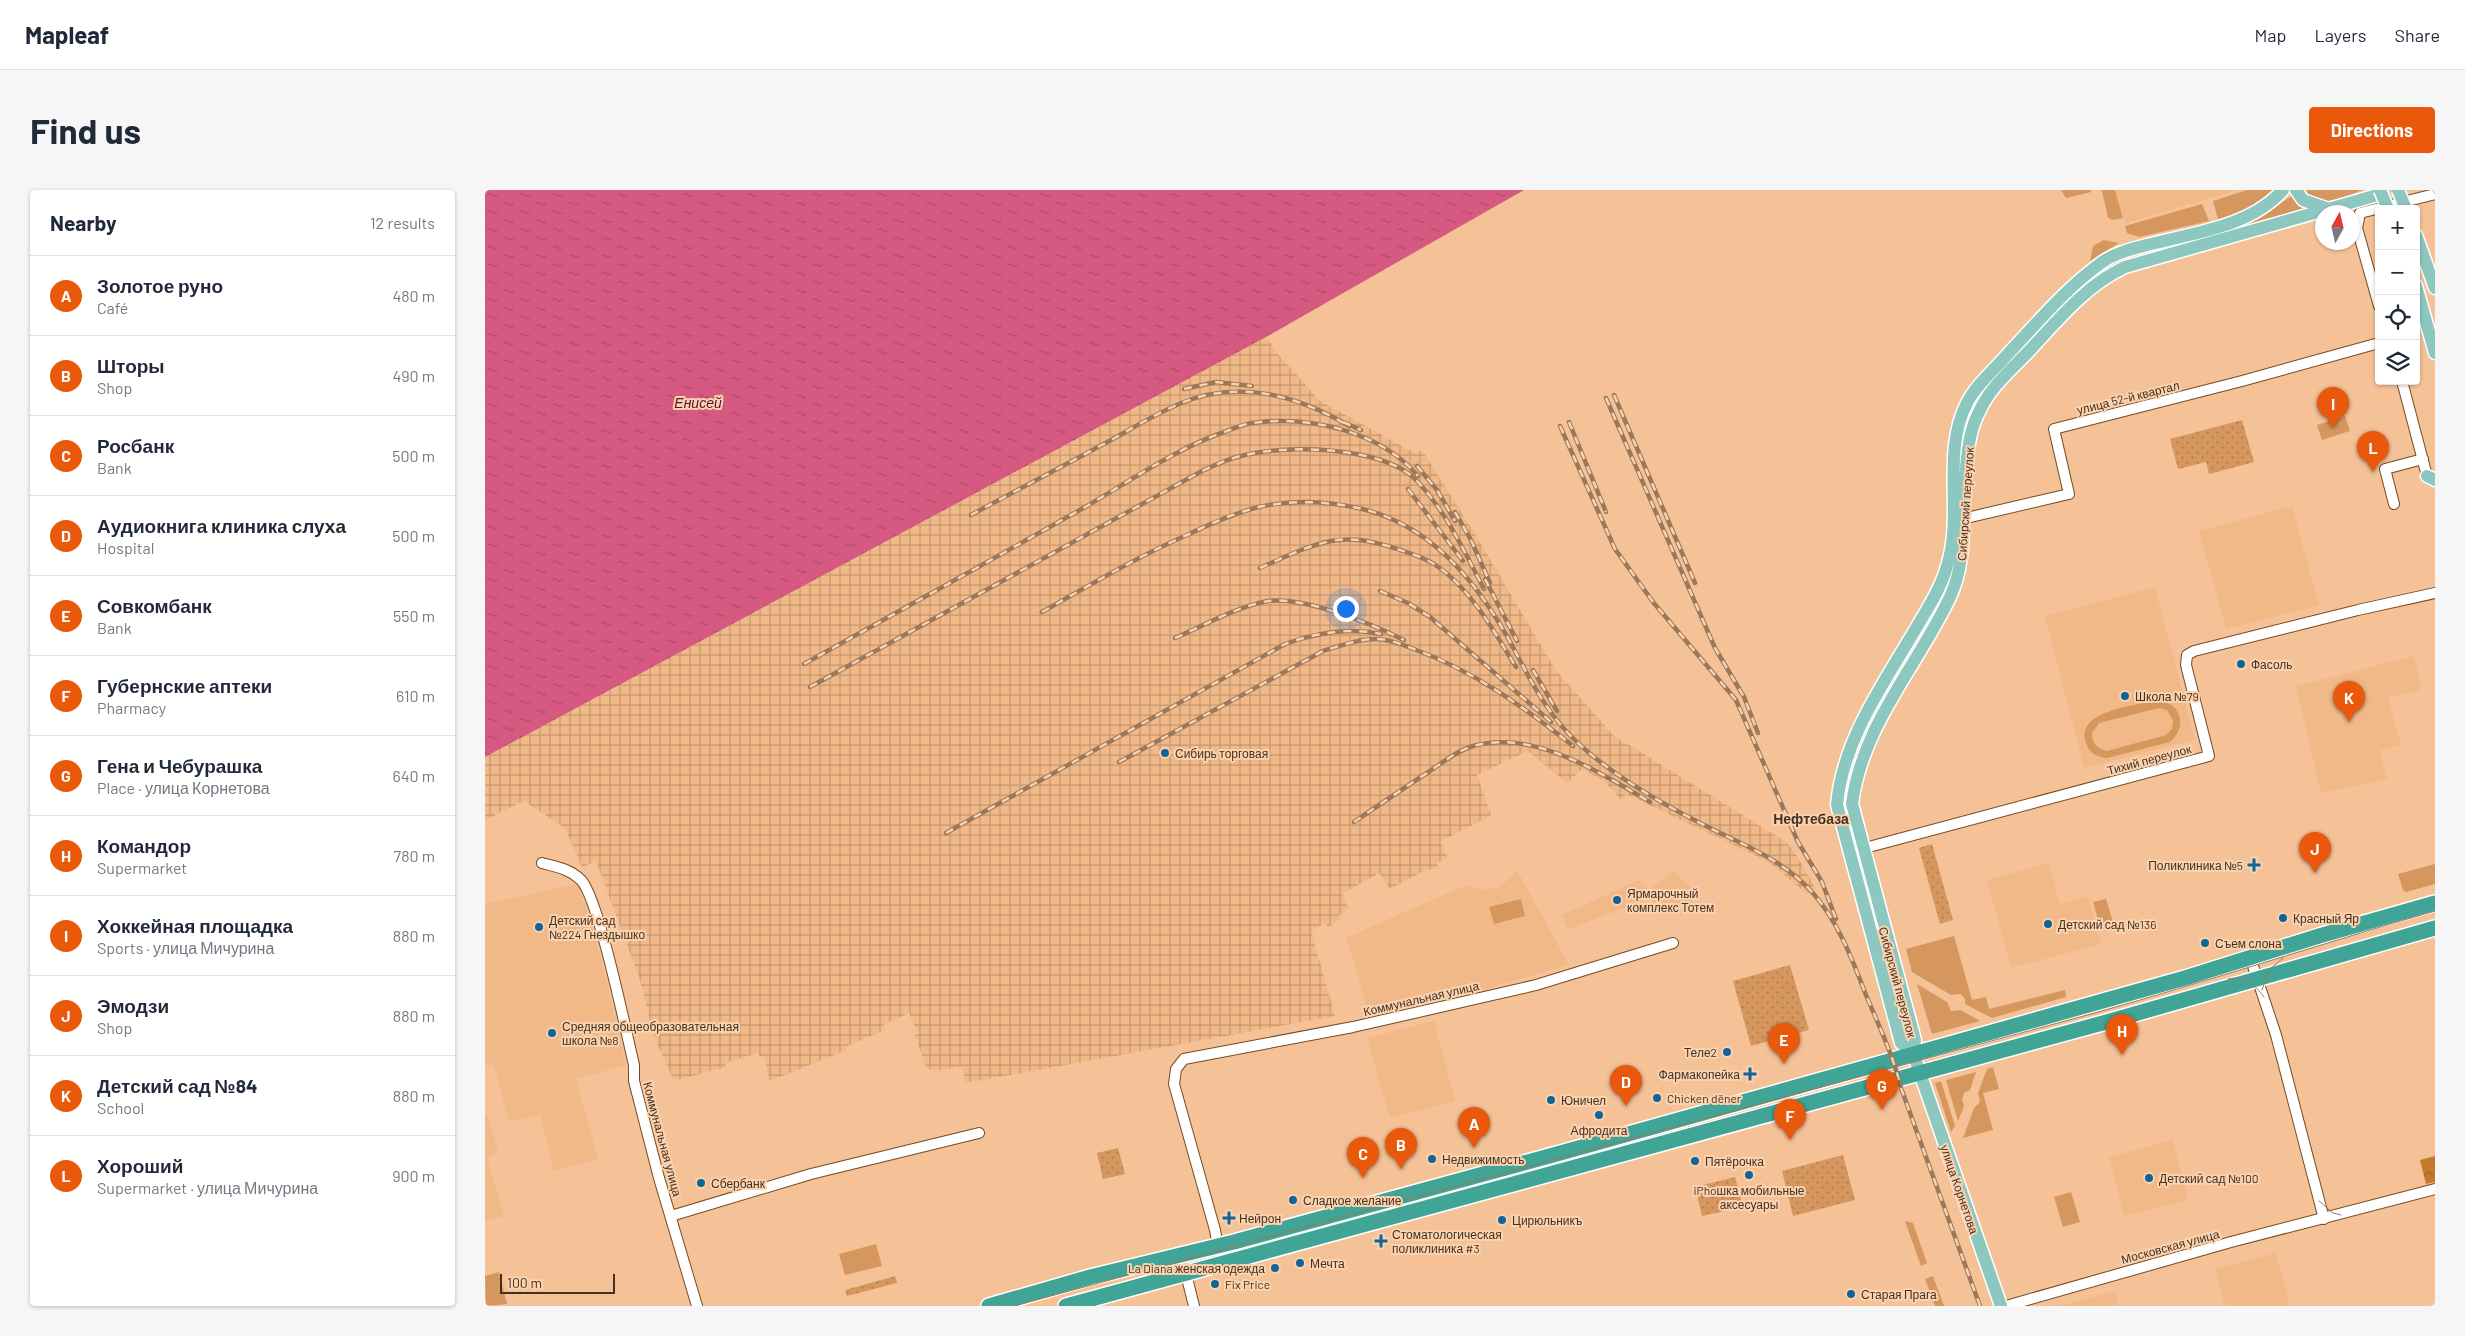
<!DOCTYPE html>
<meta charset="utf-8">
<style>
:root{--surface:#fff;--page:#f6f6f7;--text:#1f2937;--muted:#747a83;--line:#e0e1e3;--accent:#ea580c}
body{margin:0;font-family:Barlow,sans-serif;background:var(--page);color:var(--text)}
.controls{position:absolute;right:15px;top:15px;display:grid;overflow:hidden;border-radius:5px;box-shadow:0 1px 4px #0004}
.controls button{width:45px;height:45px;display:grid;place-items:center;padding:0;border:0;border-bottom:1px solid var(--line);background:var(--surface);color:var(--text);font:25px sans-serif}
.compass{position:absolute;left:1830px;top:15px;width:45px;height:45px;border-radius:50%;background:var(--surface);box-shadow:0 1px 4px #0004;rotate:8deg}
.scale{position:absolute;left:15px;bottom:12px;width:115px;box-sizing:border-box;padding-left:5px;border:2px solid #45311f;border-top:0;font-size:14px;line-height:18px;white-space:nowrap;color:#45311f;-webkit-text-stroke:4px #fbd2af;paint-order:stroke}
.you{position:absolute;left:860px;top:418px;width:18px;height:18px;margin:-12px;border:4px solid #fff;border-radius:50%;background:#1a73e8;box-shadow:0 0 0 8px #1a73e833}
.badge{display:grid;place-items:center;width:32px;height:32px;border-radius:50%;background:var(--accent);color:#fff;font-size:16px;font-weight:700}
.pin{position:absolute;translate:-50% -41px;filter:drop-shadow(0 1px 2px #0008)}
.pin::after{content:'';position:absolute;top:26px;width:18px;height:15px;background:inherit;clip-path:polygon(0 0,100% 0,50% 100%)}
.list{margin:0;padding:0;list-style:none}
h2{display:flex;justify-content:space-between;align-items:center;height:65px;margin:0;padding:0 20px;font-size:21px}
h2 small{font-size:16px;font-weight:400;color:var(--muted)}
.list li{display:grid;grid-template-columns:32px 1fr auto;gap:15px;align-items:center;box-sizing:border-box;height:80px;padding:0 20px;border-top:1px solid var(--line)}
.list b{display:block;font-size:19px;white-space:nowrap}
.list p{margin:0;font-size:16px;white-space:nowrap;color:var(--muted)}
.list em{font-size:16px;font-style:normal;color:var(--muted)}
.icon{flex:none;width:28px;height:28px;fill:none;stroke:currentColor;stroke-width:2;stroke-linecap:round;stroke-linejoin:round}
.map{position:relative;flex:none;width:1950px;height:1116px;overflow:hidden;border-radius:5px}
header{display:flex;align-items:center;gap:30px;box-sizing:border-box;height:70px;padding:0 25px;background:var(--surface);border-bottom:1px solid var(--line)}
header strong{font-size:24px}
nav{display:flex;gap:28px;margin-inline-start:auto;font-size:18px}
.intro{display:flex;align-items:center;justify-content:space-between;box-sizing:border-box;height:120px;padding:0 30px}
h1{margin:0;font-size:35px}
.button{padding:12px 22px;border-radius:5px;background:var(--accent);color:#fff;font-size:18px;font-weight:700}
main{display:flex;gap:30px;padding:0 30px}
aside{flex:1;background:var(--surface);border-radius:5px;box-shadow:0 1px 4px #0004}
.map>svg:first-child{display:block}
.built{fill:#f1b988}
.industrial{fill:url(#industrial-grid)}
.grass{fill:#d6975e;fill-rule:evenodd}
.forest{fill:url(#forest-crowns)}
.park{fill:url(#park-dots)}
.water{fill:url(#water-ripples)}
.lines{fill:none;stroke-linecap:round;stroke-linejoin:round}
.minor-casing{stroke:#754a21;stroke-width:12}
.major-casing{stroke:#fff;stroke-width:15}
.highway-casing{stroke:#fff;stroke-width:18}
.minor{stroke:#fff;stroke-width:10}
.major{stroke:#8cc8c0;stroke-width:12}
.highway{stroke:#40a496;stroke-width:15}
.tram{stroke:#9b785a;stroke-width:1}
.rail-casing{stroke:#9b785a;stroke-width:4.5}
.rail{stroke:#fbd2af;stroke-width:2.5;stroke-dasharray:8;stroke-linecap:butt}
.major-bridge-casing{stroke:#fff;stroke-width:15;stroke-linecap:butt}
.major-bridge{stroke:#8cc8c0;stroke-width:12}
.poi-dot{fill:#116495;stroke:#fbd2af;stroke-width:2}
.labels{text-anchor:middle;dominant-baseline:central;stroke-width:4;stroke-linejoin:round;paint-order:stroke}
.street-label{font-size:12px;fill:#45311f;stroke:#fbd2af}
.poi-label{font-size:12px;fill:#45311f;stroke:#fbd2af;text-anchor:start}
.water-label{font-size:14px;font-style:italic;fill:#5e0d2e;stroke:#fbd2af}
.neighbourhood-label{font-size:14px;font-weight:bold;fill:#45311f;stroke:#fbd2af}
</style>
<header>
<strong>Mapleaf</strong>
<nav><a>Map</a><a>Layers</a><a>Share</a></nav>
</header>
<div class="intro"><h1>Find us</h1><a class="button">Directions</a></div>
<main>
<aside>
<h2>Nearby<small>12 results</small></h2>
<ul class="list">
<li><span class="badge">A</span><div><b>Золотое руно</b><p>Café</p></div><em>480 m</em></li>
<li><span class="badge">B</span><div><b>Шторы</b><p>Shop</p></div><em>490 m</em></li>
<li><span class="badge">C</span><div><b>Росбанк</b><p>Bank</p></div><em>500 m</em></li>
<li><span class="badge">D</span><div><b>Аудиокнига клиника слуха</b><p>Hospital</p></div><em>500 m</em></li>
<li><span class="badge">E</span><div><b>Совкомбанк</b><p>Bank</p></div><em>550 m</em></li>
<li><span class="badge">F</span><div><b>Губернские аптеки</b><p>Pharmacy</p></div><em>610 m</em></li>
<li><span class="badge">G</span><div><b>Гена и Чебурашка</b><p>Place · улица Корнетова</p></div><em>640 m</em></li>
<li><span class="badge">H</span><div><b>Командор</b><p>Supermarket</p></div><em>780 m</em></li>
<li><span class="badge">I</span><div><b>Хоккейная площадка</b><p>Sports · улица Мичурина</p></div><em>880 m</em></li>
<li><span class="badge">J</span><div><b>Эмодзи</b><p>Shop</p></div><em>880 m</em></li>
<li><span class="badge">K</span><div><b>Детский сад №84</b><p>School</p></div><em>880 m</em></li>
<li><span class="badge">L</span><div><b>Хороший</b><p>Supermarket · улица Мичурина</p></div><em>900 m</em></li>
</ul>
</aside>
<div class="map">
<svg width="1950" height="1116" viewBox="0 0 1950 1116">
<defs>
<pattern id="industrial-grid" width="8" height="8" patternUnits="userSpaceOnUse" patternTransform="scale(1.25)"><rect width="8" height="8" fill="#f1b988"/><path d="M0 4h8M4 0v8" fill="none" stroke="#c5976f"/></pattern>
<pattern id="forest-crowns" width="20" height="18" patternUnits="userSpaceOnUse" patternTransform="scale(1.25)"><rect width="20" height="18" fill="#c4792b"/><path d="M2 6a3 3 0 1 1 6 0M12 15a3 3 0 1 1 6 0" fill="none" stroke="#a16424"/></pattern>
<pattern id="park-dots" width="8" height="8" patternUnits="userSpaceOnUse" patternTransform="scale(1.25)"><rect width="8" height="8" fill="#d6975e"/><path d="M2 2h.1M6 6h.1" fill="none" stroke="#af7c4d" stroke-width="1.8" stroke-linecap="round"/></pattern>
<pattern id="water-ripples" width="26" height="14" patternUnits="userSpaceOnUse" patternTransform="scale(1.25)"><rect width="26" height="14" fill="#d65982"/><path d="M2 4q2-2 4 0t4 0M15 11q2-2 4 0t4 0" fill="none" stroke="#af4a6a"/></pattern>
</defs>
<rect width="100%" height="100%" fill="#f5c297"/>
<g class="built">
<path d="M1630,0H1752L1641,33Z"/>
<path d="M1807,316L1834,415L1741,439L1714,341Z"/>
<path d="M1670,397L1710,550L1599,578L1560,426Z"/>
<path d="M1929,466L1936,495L1935,500L1903,508L1916,555L1895,561L1902,589L1836,603L1811,496Z"/>
<path d="M1563,673L1575,714L1603,706L1616,754L1526,778L1502,690Z"/>
<path d="M1032,680L1084,775L1003,798L885,826L861,748L972,699L983,696L996,699L1011,698L1023,690Z"/>
<path d="M1188,681L1208,699L1207,713L1172,724L1166,708L1083,739L1077,725L1154,690L1164,700Z"/>
<path d="M92,694L105,728L115,764L141,875L91,889L113,969L69,981L55,924L24,932L9,874L0,876V714Z"/>
<path d="M949,831L970,911L905,928L882,848Z"/>
<path d="M2,924L13,963L2,967L19,1026L0,1031V925Z"/>
<path d="M1688,950L1703,1010L1639,1026L1624,967Z"/>
<path d="M1791,1063L1805,1116H1740L1730,1079Z"/>
<path d="M1630,1101L1634,1116H1573Z"/>
</g>
<path class="industrial" d="M781,147L792,163L835,211L930,263L937,260L990,344L1070,479L1128,545L1301,652L1309,661L1331,699L1322,704L1284,672L1141,604L1137,611L1120,592L1097,579L1082,593L1043,561L992,585L1006,625L955,652L963,668L952,673L954,677L945,680L944,678L905,699L894,683L857,704L864,719L853,726L855,730L843,737L840,733L826,741L850,826L481,893L477,877L448,881L441,877L430,845L433,844L424,823L398,835L400,840L360,857L361,860L285,891L279,866L275,867L273,863L240,873L241,877L189,891L169,847L155,790L111,671L97,677L80,638L39,611L0,630V567Z"/>
<g class="grass">
<path d="M1576,0H1606V2L1581,8Z"/>
<path d="M1615,0H1630L1638,28L1628,30L1623,28L1617,1Z"/>
<path d="M1762,0H1789L1761,20L1733,29L1728,11Z"/>
<path d="M1821,0H1878C1862,5 1832,22 1821,0Z"/>
<path d="M1807,6L1819,21L1777,33L1761,35Z"/>
<path d="M1717,14L1724,31L1654,47L1642,43L1640,36Z"/>
<path d="M1619,50L1634,53L1605,71L1608,56Z"/>
<path d="M1860,226L1865,241L1837,250L1832,235Z"/>
<path d="M1668,511C1694,508 1705,536 1685,552L1622,568C1612,567 1604,563 1601,553C1590,521 1648,516 1668,511ZM1674,518L1682,520L1688,531L1687,539L1681,545L1622,561C1612,559 1607,553 1607,543L1614,533Z"/>
<path d="M1950,674V694L1921,702L1918,700L1913,684Z"/>
<path d="M1036,709L1040,726L1009,734L1004,717Z"/>
<path d="M1621,709L1628,732L1615,736L1608,712Z"/>
<path d="M1469,746L1487,810L1501,807L1504,819L1580,800L1581,807L1507,828L1480,814V809L1476,804L1466,805L1427,782L1421,759Z"/>
<path d="M1432,794L1462,812L1466,821L1476,820L1495,831L1447,844Z"/>
<path d="M1508,877L1514,899L1498,903L1508,940L1478,948L1489,918L1495,912L1493,903L1502,879Z"/>
<path d="M1491,882L1485,900L1479,903L1477,909L1479,916L1473,931L1461,890Z"/>
<path d="M1456,891L1470,936L1466,942L1450,893Z"/>
<path d="M1586,1002L1595,1032L1578,1037L1569,1007Z"/>
<path d="M1420,1031L1428,1033L1442,1073L1436,1076Z"/>
<path d="M391,1054L397,1076L360,1085L354,1064Z"/>
<path d="M14,1082L22,1114L1,1116L0,1086Z"/>
<path d="M1448,1086L1459,1116H1450L1440,1089Z"/>
</g>
<path class="forest" d="M1950,966V992L1941,994L1935,970Z"/>
<g class="park">
<path d="M1757,230L1769,272L1724,284L1721,272L1693,279L1685,249Z"/>
<path d="M1447,654L1468,730L1455,734L1434,658Z"/>
<path d="M1305,775L1324,840L1266,856L1248,791Z"/>
<path d="M633,958L640,984L618,989L612,963Z"/>
<path d="M1358,965L1370,1010L1308,1026L1297,981Z"/>
<path d="M1250,987L1258,1017L1217,1026L1210,997Z"/>
<path d="M410,1086L412,1093L362,1106L360,1100Z"/>
</g>
<path class="water" d="M0,0H1039L781,147L0,567Z"/>
<g class="lines">
<g class="minor-casing">
<g id="minor">
<path d="M1894,116L1872,38L1875,23L1950,4"/>
<path d="M1917,191L1942,286"/>
<path d="M1909,314L1900,279L1938,269"/>
<path d="M1477,329L1584,304L1569,239L1757,191L1894,153"/>
<path d="M1365,662L1724,566L1701,475L1702,465L1709,461L1873,420L1950,403"/>
<path d="M57,673C72,677 85,679 96,690C114,709 141,842 149,875V891L174,988L212,1116"/>
<path d="M1765,767L1791,845L1839,1029"/>
<path d="M186,1026L326,984L494,943"/>
<path d="M736,1074L730,1040L689,894L691,879L699,869L868,837L999,807L1051,795L1188,753"/>
<path d="M701,1084L709,1116"/>
<path d="M1521,1116L1746,1052L1950,999"/>
</g>
</g>
<g class="major-casing">
<g id="major">
<path d="M1811,0L1818,10L1844,19"/>
<path d="M1931,45L1950,98"/>
<path d="M1931,96L1950,163"/>
<path d="M1942,286L1950,290"/>
<path d="M1428,863L1416,853L1352,615C1358,548 1400,492 1433,435C1444,416 1456,398 1462,376C1479,324 1456,263 1482,213C1491,195 1509,180 1522,165C1552,133 1580,99 1616,73C1629,63 1647,59 1662,55C1708,43 1765,37 1798,0"/>
<path d="M1516,1116L1428,863L1430,850L1367,614C1377,535 1432,477 1465,407C1484,367 1475,320 1481,277C1483,258 1485,239 1494,222C1505,197 1526,180 1544,161C1573,130 1601,95 1640,77L1889,6"/>
</g>
</g>
<g class="highway-casing">
<g id="highway">
<path d="M504,1116L605,1087L749,1052L1079,962L1700,788L1834,746L1950,713"/>
<path d="M581,1116L1625,831L1950,738"/>
</g>
</g>
<use href="#minor" class="minor"/>
<use href="#major" class="major"/>
<use href="#highway" class="highway"/>
<g class="tram">
<path d="M1743,789C1760,785 1769,794 1779,807"/>
<path d="M1777,800L1784,780L1798,768"/>
<path d="M1834,1011L1848,1023L1856,1025"/>
<path d="M529,1116L1606,824C1721,792 1835,754 1950,721"/>
</g>
<g class="rail-casing">
<g id="rail">
<path d="M699,199L731,192L767,196"/>
<path d="M1129,205L1210,393"/>
<path d="M1121,208L1230,458L1259,507L1273,543"/>
<path d="M858,232L876,240"/>
<path d="M1084,232L1121,322"/>
<path d="M1075,236L1130,359L1168,412L1251,510L1313,652L1337,692L1351,729"/>
<path d="M932,276L952,300L970,331"/>
<path d="M923,299L978,371"/>
<path d="M970,322L986,350L1005,393"/>
<path d="M486,325C528,302 571,280 613,257C640,243 666,226 694,214C752,189 812,205 864,236"/>
<path d="M775,378C798,368 821,356 846,351C867,347 886,351 906,357C921,362 939,367 952,376C986,399 1010,443 1031,477"/>
<path d="M1000,389L1032,451"/>
<path d="M895,401L923,413L945,427L1066,532"/>
<path d="M557,422C605,395 652,367 702,345C725,334 749,323 774,317C805,310 841,311 873,318C943,333 989,388 1023,448C1041,481 1056,514 1082,542C1119,582 1184,618 1233,642C1268,659 1299,672 1327,702C1353,731 1367,769 1381,805C1394,836 1408,865 1416,898L1495,1116"/>
<path d="M690,448C720,435 751,417 783,411C819,406 887,434 919,450"/>
<path d="M319,474C413,422 508,369 602,316C648,289 692,258 742,241C750,238 759,234 767,233C824,225 895,241 933,286"/>
<path d="M1048,480L1072,521"/>
<path d="M325,497L717,281C730,275 742,269 756,266C799,254 898,256 931,290C961,321 979,361 999,399"/>
<path d="M634,572L838,461C855,456 873,449 891,449C904,449 919,455 931,460C989,481 1040,518 1088,556"/>
<path d="M869,632C894,615 919,598 945,581C958,572 972,561 988,556C1049,539 1115,583 1165,612"/>
<path d="M461,643L800,454C830,443 864,437 896,444"/>
</g>
</g>
<use href="#rail" class="rail"/>
<g class="major-bridge-casing">
<g id="major-bridge">
<path d="M1895,0L1903,19"/>
<path d="M1913,0L1921,19"/>
</g>
</g>
<use href="#major-bridge" class="major-bridge"/>
</g>
<g class="poi-dot">
<circle cx="1756" cy="474" r="5"/>
<circle cx="1640" cy="506" r="5"/>
<circle cx="680" cy="563" r="5"/>
<path d="M1766.5 667.5h5v5h5v5h-5v5h-5v-5h-5v-5h5z"/>
<circle cx="1132" cy="710" r="5"/>
<circle cx="1798" cy="728" r="5"/>
<circle cx="1563" cy="734" r="5"/>
<circle cx="54" cy="737" r="5"/>
<circle cx="1720" cy="753" r="5"/>
<circle cx="67" cy="843" r="5"/>
<circle cx="1242" cy="862" r="5"/>
<path d="M1262.5 876.5h5v5h5v5h-5v5h-5v-5h-5v-5h5z"/>
<circle cx="1172" cy="908" r="5"/>
<circle cx="1066" cy="910" r="5"/>
<circle cx="1114" cy="925" r="5"/>
<circle cx="947" cy="969" r="5"/>
<circle cx="1210" cy="971" r="5"/>
<circle cx="1264" cy="985" r="5"/>
<circle cx="1664" cy="988" r="5"/>
<circle cx="216" cy="993" r="5"/>
<circle cx="808" cy="1010" r="5"/>
<path d="M741.5 1020.5h5v5h5v5h-5v5h-5v-5h-5v-5h5z"/>
<circle cx="1017" cy="1030" r="5"/>
<path d="M893.5 1043.5h5v5h5v5h-5v5h-5v-5h-5v-5h5z"/>
<circle cx="815" cy="1073" r="5"/>
<circle cx="790" cy="1078" r="5"/>
<circle cx="730" cy="1094" r="5"/>
<circle cx="1366" cy="1104" r="5"/>
</g>
<g class="labels">
<g class="street-label">
<text transform="translate(1643 207) rotate(-14)">улица 52-й квартал</text>
<text transform="translate(1480 314) rotate(-86)">Сибирский переулок</text>
<text transform="translate(1664 569) rotate(-15)">Тихий переулок</text>
<text transform="translate(1413 792) rotate(75)">Сибирский переулок</text>
<text transform="translate(936 808) rotate(-13)">Коммунальная улица</text>
<text transform="translate(178 949) rotate(75)">Коммунальная улица</text>
<text transform="translate(1475 999) rotate(71)">улица Корнетова</text>
<text transform="translate(1685 1056) rotate(-15)">Московская улица</text>
</g>
<g class="poi-label">
<text x="1766" y="474">Фасоль</text>
<text x="1650" y="506">Школа №79</text>
<text x="690" y="563">Сибирь торговая</text>
<text x="1758" y="675" text-anchor="end">Поликлиника №5</text>
<text x="1142" y="703">Ярмарочный<tspan x="1142" dy="14">комплекс Тотем</tspan></text>
<text x="1808" y="728">Красный Яр</text>
<text x="64" y="730">Детский сад<tspan x="64" dy="14">№224 Гнездышко</tspan></text>
<text x="1573" y="734">Детский сад №136</text>
<text x="1730" y="753">Съем слона</text>
<text x="77" y="836">Средняя общеобразовательная<tspan x="77" dy="14">школа №8</tspan></text>
<text x="1232" y="862" text-anchor="end">Теле2</text>
<text x="1255" y="884" text-anchor="end">Фармакопейка</text>
<text x="1182" y="908">Chicken dëner</text>
<text x="1076" y="910">Юничел</text>
<text x="1114" y="940" text-anchor="middle">Афродита</text>
<text x="957" y="969">Недвижимость</text>
<text x="1220" y="971">Пятёрочка</text>
<text x="1674" y="988">Детский сад №100</text>
<text x="226" y="993">Сбербанк</text>
<text x="1264" y="1000" text-anchor="middle">iPhoшка мобильные<tspan x="1264" dy="14">аксесуары</tspan></text>
<text x="818" y="1010">Сладкое желание</text>
<text x="754" y="1028">Нейрон</text>
<text x="1027" y="1030">Цирюльникъ</text>
<text x="907" y="1044">Стоматологическая<tspan x="907" dy="14">поликлиника #3</tspan></text>
<text x="825" y="1073">Мечта</text>
<text x="780" y="1078" text-anchor="end">La Diana женская одежда</text>
<text x="740" y="1094">Fix Price</text>
<text x="1376" y="1104">Старая Прага</text>
</g>
<g class="water-label">
<text x="213" y="212">Енисей</text>
</g>
<g class="neighbourhood-label">
<text x="1326" y="628">Нефтебаза</text>
</g>
</g>
</svg>
<div class="controls">
<button>+</button>
<button>−</button>
<button><svg class="icon" aria-label="locate" viewBox="0 0 24 24"><circle cx="12" cy="12" r="6"/><path d="M12 2v4M12 18v4M2 12h4M18 12h4"/></svg></button>
<button><svg class="icon" aria-label="layers" viewBox="0 0 24 24"><path d="M12 4l9 5-9 5-9-5zM3 14l9 5 9-5"/></svg></button>
</div>
<svg class="compass" viewBox="-18 -18 36 36"><path d="M0-13l5 13h-10z" fill="#e53935"/><path d="M0 13l5-13h-10z" fill="#747a83"/></svg>
<div class="scale">100 m</div>
<div class="you"></div>
<div class="pin badge" style="left:989px;top:958px">A</div>
<div class="pin badge" style="left:916px;top:979px">B</div>
<div class="pin badge" style="left:878px;top:988px">C</div>
<div class="pin badge" style="left:1141px;top:916px">D</div>
<div class="pin badge" style="left:1299px;top:874px">E</div>
<div class="pin badge" style="left:1305px;top:950px">F</div>
<div class="pin badge" style="left:1397px;top:920px">G</div>
<div class="pin badge" style="left:1637px;top:865px">H</div>
<div class="pin badge" style="left:1848px;top:238px">I</div>
<div class="pin badge" style="left:1830px;top:683px">J</div>
<div class="pin badge" style="left:1864px;top:532px">K</div>
<div class="pin badge" style="left:1888px;top:282px">L</div>
</div>
</main>
